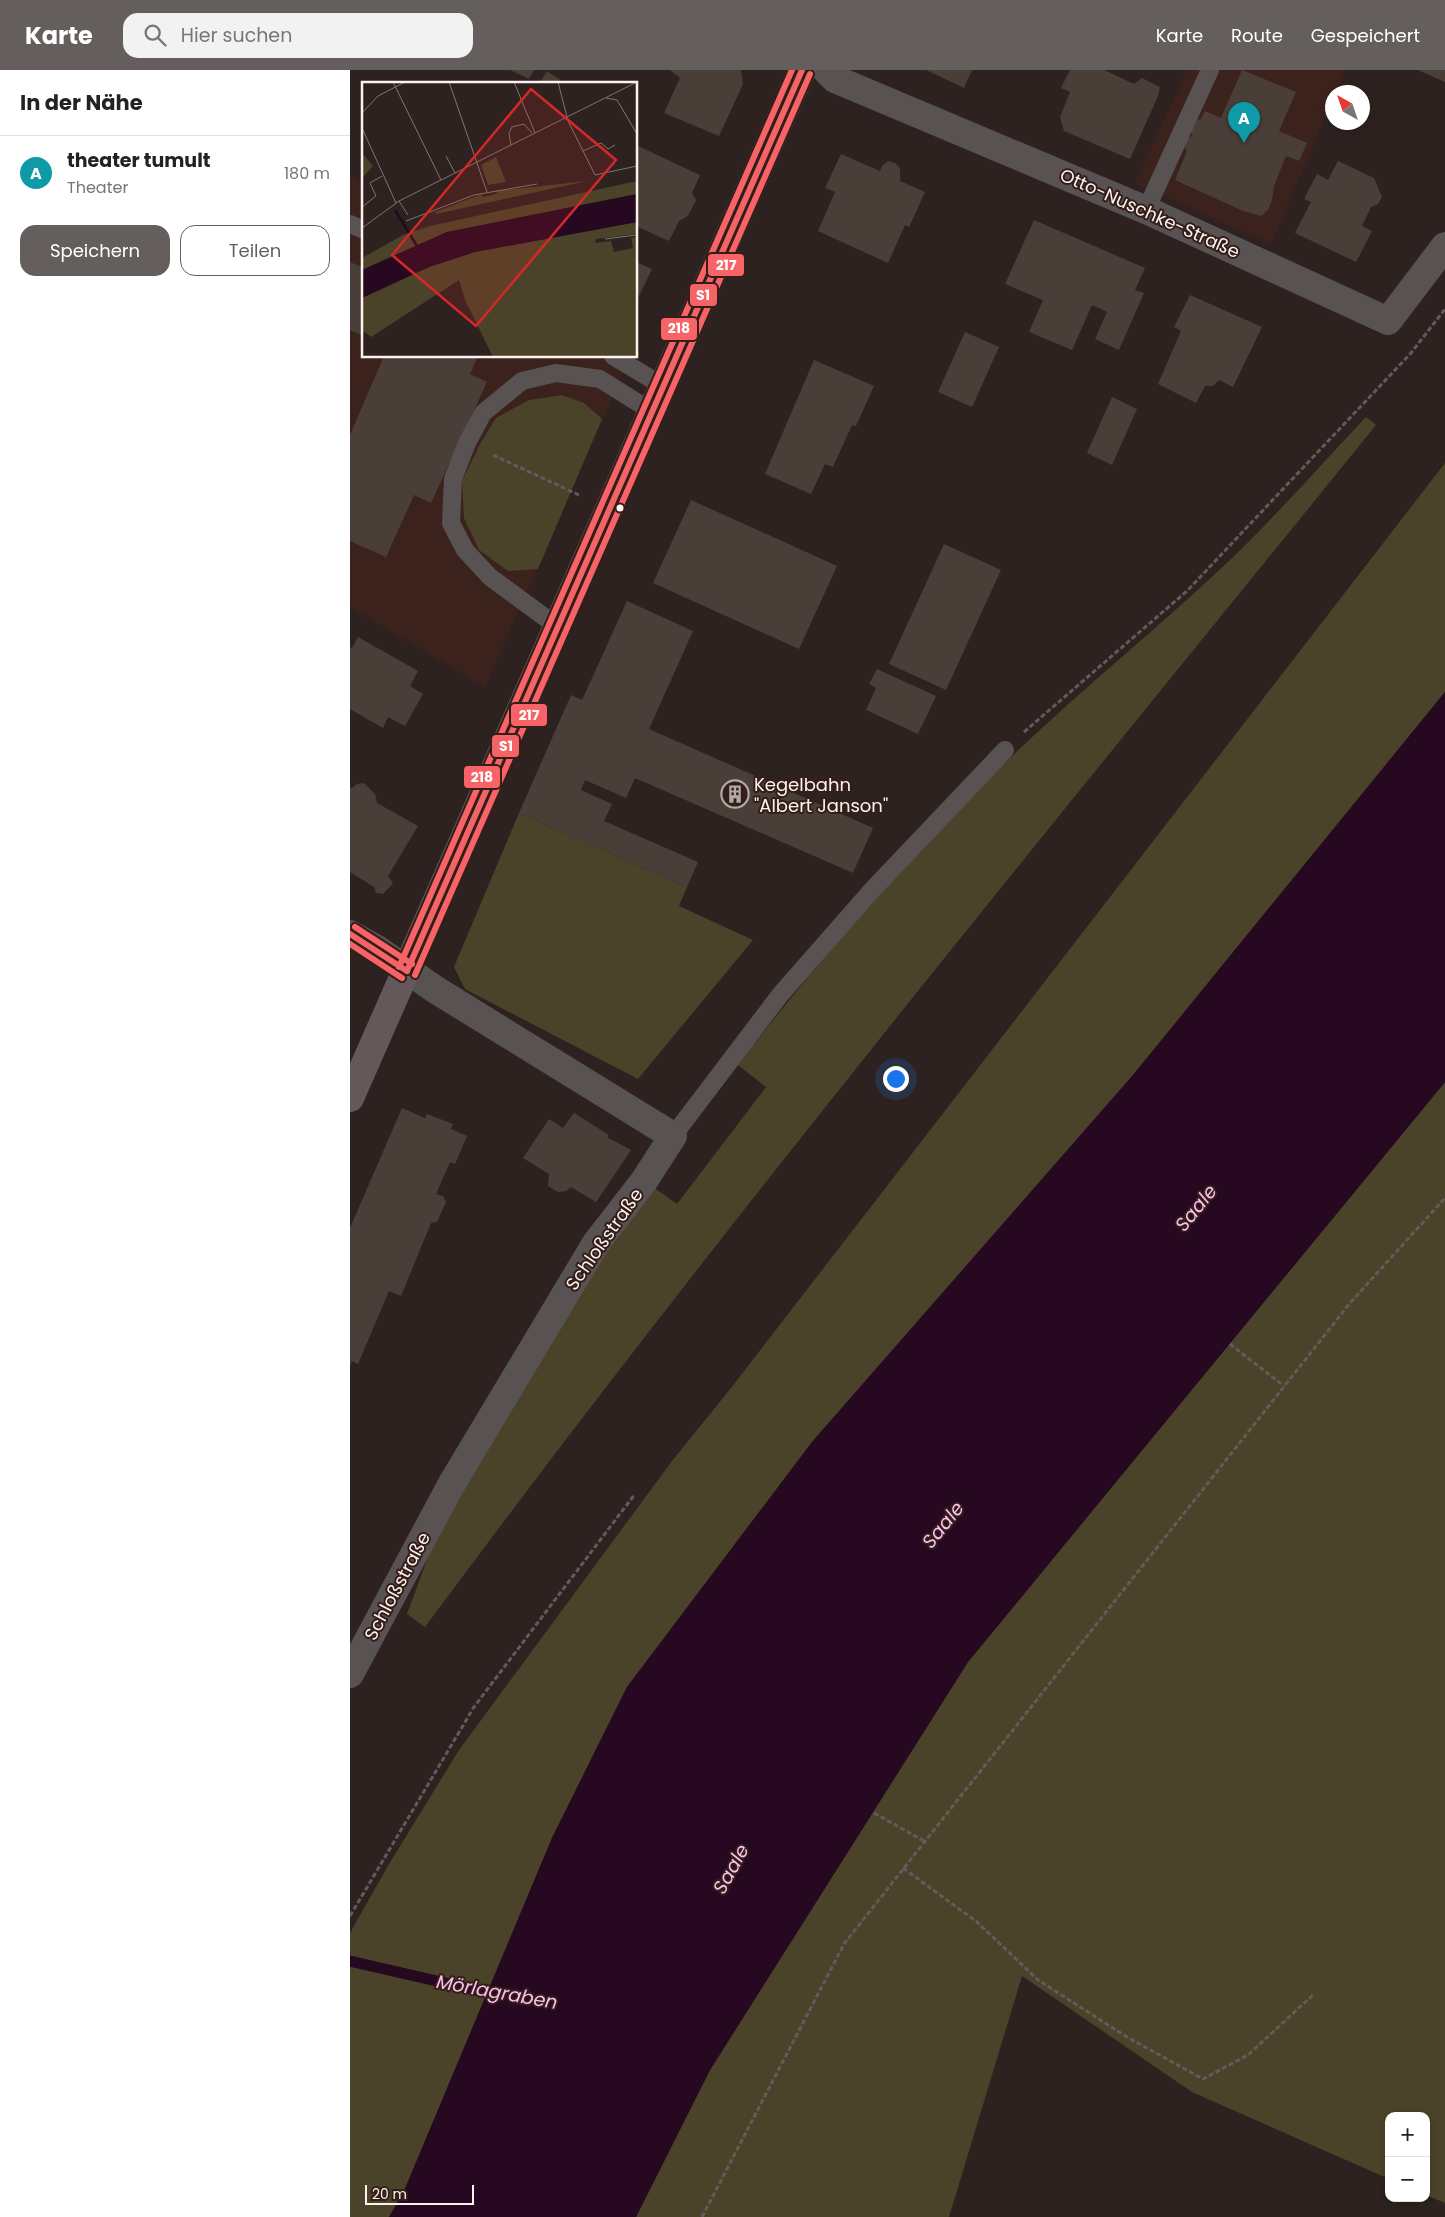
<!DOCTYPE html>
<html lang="de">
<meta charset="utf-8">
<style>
:root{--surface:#fff;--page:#f2f2f2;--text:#222;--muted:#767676;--line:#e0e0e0;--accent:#645f5d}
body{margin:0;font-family:Poppins,sans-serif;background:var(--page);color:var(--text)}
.controls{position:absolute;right:15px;bottom:15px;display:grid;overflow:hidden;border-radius:10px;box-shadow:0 2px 8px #0003}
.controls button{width:45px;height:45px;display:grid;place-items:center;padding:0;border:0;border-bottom:1px solid var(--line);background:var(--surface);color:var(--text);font:25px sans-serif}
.compass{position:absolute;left:975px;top:15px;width:45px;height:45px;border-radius:50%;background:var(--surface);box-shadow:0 2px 8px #0003;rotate:320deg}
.scale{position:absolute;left:15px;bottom:12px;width:109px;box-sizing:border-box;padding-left:5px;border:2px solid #fef2ef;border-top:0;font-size:14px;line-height:18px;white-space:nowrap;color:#fef2ef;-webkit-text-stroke:4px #331e19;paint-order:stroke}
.you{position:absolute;left:545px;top:1008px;width:18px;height:18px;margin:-12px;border:4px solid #fff;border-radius:50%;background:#1a73e8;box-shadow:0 0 0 8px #1a73e833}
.badge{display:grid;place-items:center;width:32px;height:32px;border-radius:50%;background:var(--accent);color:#fff;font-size:16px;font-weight:700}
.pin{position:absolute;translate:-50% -41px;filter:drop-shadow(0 1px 2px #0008)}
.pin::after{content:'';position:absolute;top:26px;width:18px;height:15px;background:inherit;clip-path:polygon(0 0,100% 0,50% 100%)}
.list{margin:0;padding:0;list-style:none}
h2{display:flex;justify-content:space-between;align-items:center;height:65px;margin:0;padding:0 20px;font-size:21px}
h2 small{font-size:16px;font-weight:400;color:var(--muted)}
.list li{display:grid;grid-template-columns:32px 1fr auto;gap:15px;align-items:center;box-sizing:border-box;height:75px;padding:0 20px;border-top:1px solid var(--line)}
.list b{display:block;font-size:19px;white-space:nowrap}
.list p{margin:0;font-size:16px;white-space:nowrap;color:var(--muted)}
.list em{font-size:16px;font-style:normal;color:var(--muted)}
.actions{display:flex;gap:10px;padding:15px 20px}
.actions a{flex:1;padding:11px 0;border:1px solid var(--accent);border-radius:15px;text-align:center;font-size:18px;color:var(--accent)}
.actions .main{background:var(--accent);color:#fff}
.icon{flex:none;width:28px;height:28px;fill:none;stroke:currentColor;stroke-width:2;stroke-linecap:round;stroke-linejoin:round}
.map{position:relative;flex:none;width:1095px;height:2147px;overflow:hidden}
header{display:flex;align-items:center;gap:30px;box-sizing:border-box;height:70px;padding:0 25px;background:var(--accent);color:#fff}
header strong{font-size:24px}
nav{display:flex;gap:28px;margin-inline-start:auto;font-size:18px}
.search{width:350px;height:45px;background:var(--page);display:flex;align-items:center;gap:12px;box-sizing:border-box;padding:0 18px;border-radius:15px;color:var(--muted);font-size:19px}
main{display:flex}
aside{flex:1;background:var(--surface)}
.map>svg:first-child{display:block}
.built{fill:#3c221c}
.green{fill:#4b4329}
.water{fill:#260921}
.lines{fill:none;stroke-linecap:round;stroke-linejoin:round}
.stream{stroke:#260921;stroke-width:11}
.building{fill:#4a3f38}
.path{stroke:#635b5a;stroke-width:3;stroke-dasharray:5 2.5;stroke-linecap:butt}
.lane{stroke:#595252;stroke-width:18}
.street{stroke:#595252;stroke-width:28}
.primary{stroke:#64595a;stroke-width:28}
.bus-1-casing{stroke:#331e19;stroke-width:10}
.bus-2-casing{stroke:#331e19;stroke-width:10}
.bus-3-casing{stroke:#331e19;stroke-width:10}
.bus-1{stroke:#f46366;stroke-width:6}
.bus-2{stroke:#f76366;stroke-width:6}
.bus-3{stroke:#f76366;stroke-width:6}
.bus-dot{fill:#fef2ef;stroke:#331e19;stroke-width:2}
.labels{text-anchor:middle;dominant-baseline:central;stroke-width:4;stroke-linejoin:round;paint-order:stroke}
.street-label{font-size:18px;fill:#fef2ef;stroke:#331e19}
.poi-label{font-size:18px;fill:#fef2ef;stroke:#331e19;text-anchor:start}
.water-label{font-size:19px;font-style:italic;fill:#fdbff0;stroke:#331e19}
.inset-river{fill:none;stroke:#260921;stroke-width:2.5}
.inset-road{fill:none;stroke:#817572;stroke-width:1}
.view{fill:#d62828;fill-opacity:0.15;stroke:#d62828;stroke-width:2.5}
.inset-edge{fill:none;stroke:#fef2ef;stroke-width:2.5}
.line-badge{stroke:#331e19;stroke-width:2}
.badge-label{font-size:14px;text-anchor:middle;font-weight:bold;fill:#fff}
</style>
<header>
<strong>Karte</strong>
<div class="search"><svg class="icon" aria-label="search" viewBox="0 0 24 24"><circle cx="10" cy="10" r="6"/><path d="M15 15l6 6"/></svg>Hier suchen</div>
<nav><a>Karte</a><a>Route</a><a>Gespeichert</a></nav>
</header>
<main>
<aside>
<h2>In der Nähe<small></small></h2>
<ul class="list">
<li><span class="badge" style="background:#0f9aa8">A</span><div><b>theater tumult</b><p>Theater</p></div><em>180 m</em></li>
</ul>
<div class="actions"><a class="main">Speichern</a><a>Teilen</a></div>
</aside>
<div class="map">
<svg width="1095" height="2147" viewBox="0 0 1095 2147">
<rect width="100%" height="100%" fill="#2d221f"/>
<g class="built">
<path d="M837,0H996L987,22H982V32L921,174L785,113Z"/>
<path d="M0,105L14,114V286H281L135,617L0,537Z"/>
</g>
<g class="green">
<path d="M212,325L234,333L252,349L188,499L158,501L129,480L114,448L112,411L131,372L146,348L179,330Z"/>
<path d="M1016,347L1026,355C705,752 379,1146 75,1557L57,1544L92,1449L255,1183L300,1115L327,1134L416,1017L388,995C463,897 546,803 633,715C706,640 789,575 865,504C918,455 967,399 1016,347Z"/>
<path d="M1095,393V622L783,1005L462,1372L277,1617L202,1768L54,2121L39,2147H0V1863L39,1794L109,1680L322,1391L381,1318Z"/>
<path d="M169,743L337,817L329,836L403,870L288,1009L115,919L104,897Z"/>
<path d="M1095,1012V2133L1076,2125V2046H1039V2109L842,2022L672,1906L599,2147H286L360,2000L618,1592Z"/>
</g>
<path class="water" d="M1095,622V1012L618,1592L360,2000L286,2147H39L54,2121L202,1768L277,1617L462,1372L783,1005Z"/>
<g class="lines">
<path class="stream" d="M0,1891L152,1926"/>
</g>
<g class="building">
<path d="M160,0H184L179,9Z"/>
<path d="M320,0H391L393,14L369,66L314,43L330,8Z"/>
<path d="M576,0H622L614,18Z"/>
<path d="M720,0H754L784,14L792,8L810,17L808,26L780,89L714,61L710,47L720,22L711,18Z"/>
<path d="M892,0L946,22L929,61L957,73L949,91L936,86L924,116L922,130L918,140L911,146L893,141L825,110L837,81L831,73L842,66L841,50L851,49L855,41L871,48Z"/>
<path d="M1068,0H1095V12Z"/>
<path d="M197,1L216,14H189Z"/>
<path d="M286,75L350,105L342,123L346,130L338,146L329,151L319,171L286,156Z"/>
<path d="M491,84L530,101L532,96L538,91L545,93L550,98V111L575,122L559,157L555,155L538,193L468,161L485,122L475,118Z"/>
<path d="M988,91L1024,108L1032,127L1028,134L1021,137L1012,156L1022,161L1006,192L945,163L961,132L954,129L967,104L978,110Z"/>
<path d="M684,150L795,198L785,220L794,223L769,280L745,269L757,242L742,235L722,280L679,262L693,230L655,214Z"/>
<path d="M0,192L14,198V266L0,260Z"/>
<path d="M286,192L302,199L288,228L286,227Z"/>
<path d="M840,225L912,257L883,317L869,310L863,316H855L846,333L808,314L831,261L824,257Z"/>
<path d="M615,262L649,277L622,337L588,322Z"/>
<path d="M34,286H128L120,304L137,312L81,433L64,425L36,487L0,471V365Z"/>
<path d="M464,290L524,316L506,356L502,355L483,397L475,394L461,424L415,404Z"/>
<path d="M762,327L787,339L762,395L737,383Z"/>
<path d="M341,430L487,496L449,579L303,513Z"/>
<path d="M594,474L651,500L596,620L539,594Z"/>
<path d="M277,531L343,561L299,659L523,758L503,803L285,708L276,728L235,710L231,720L262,734L254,751L348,792L337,817L169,743L221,625L232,630Z"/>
<path d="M8,567L68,601L60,616L73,624L55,656L38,647L33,658L0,639V577L2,578Z"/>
<path d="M527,599L586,626L568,664L516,640L526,618L519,614Z"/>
<path d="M14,713L25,724L27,733L68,756L38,806L43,813L33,824L26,823L24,817L0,802V717L2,718L7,714Z"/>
<path d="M52,1038L75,1048L77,1044L103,1054L101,1059L117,1066L105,1094L100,1092L86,1124L93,1126L96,1132L87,1152L81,1153L51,1226L39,1221L8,1294L2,1291L0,1296V1158Z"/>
<path d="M224,1043L259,1065L257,1067L281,1080L246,1132L221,1117L216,1121L208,1122L198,1116L199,1104L173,1088L199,1049L213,1058Z"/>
</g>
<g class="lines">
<g class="path">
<path d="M143,385L229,425"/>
<path d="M674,662L837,521L1061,283L1095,239"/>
<path d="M880,1274L934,1316"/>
<path d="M524,1743L574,1771"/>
<path d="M553,1798L627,1852L688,1910L777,1967L853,2009L898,1985L964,1924"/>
<path d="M0,1846L124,1637L285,1424"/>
<path d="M352,2147L494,1874L1000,1233L1095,1128"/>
</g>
<g class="lane">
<path d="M796,140L860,0"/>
<path d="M0,154L14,160"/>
<path d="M263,286L313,316"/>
<path d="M208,557L140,507L115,480L101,453L103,409L117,373L133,343L172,311L206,303L250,309L301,341"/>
<path d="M323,1066L430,925L522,820L655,680"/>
</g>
<g class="street">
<path d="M476,0L485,9L796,140L1038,251L1095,176"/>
<path d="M0,864L27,879L86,920L323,1066L294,1111L246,1173L101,1415L0,1604"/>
</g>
<path class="primary" d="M0,1028L452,0"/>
<g class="bus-1-casing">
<g id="bus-1">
<path d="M0,864L57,901"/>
<path d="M57,901L452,0"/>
</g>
</g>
<g class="bus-2-casing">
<g id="bus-2">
<path d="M0,874L52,908"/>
<path d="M65,905L460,4"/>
</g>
</g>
<g class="bus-3-casing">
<g id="bus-3">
<path d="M5,857L62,894"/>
<path d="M49,897L442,0"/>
</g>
</g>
<use href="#bus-1" class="bus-1"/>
<use href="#bus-2" class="bus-2"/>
<use href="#bus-3" class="bus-3"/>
</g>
<defs>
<g id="building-ring" transform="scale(1.4375)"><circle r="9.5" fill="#331e19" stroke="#b5a9a6" stroke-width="1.5"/><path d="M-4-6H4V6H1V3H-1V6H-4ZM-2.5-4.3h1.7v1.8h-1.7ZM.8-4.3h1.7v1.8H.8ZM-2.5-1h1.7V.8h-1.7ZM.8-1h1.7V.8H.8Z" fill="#b5a9a6"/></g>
</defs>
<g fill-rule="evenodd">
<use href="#building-ring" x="385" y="724"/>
</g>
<circle class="bus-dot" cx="270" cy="438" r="4.5"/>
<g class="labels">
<g class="street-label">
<text transform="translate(800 143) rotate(24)">Otto-Nuschke-Straße</text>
<text transform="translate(254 1169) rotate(-55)">Schloßstraße</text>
<text transform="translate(47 1516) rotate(-62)">Schloßstraße</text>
</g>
<g class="poi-label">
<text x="404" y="714">Kegelbahn<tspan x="404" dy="21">"Albert Janson"</tspan></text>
</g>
<g class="water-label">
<text transform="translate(846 1138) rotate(-51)">Saale</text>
<text transform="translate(593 1455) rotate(-51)">Saale</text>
<text transform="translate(381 1799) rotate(-61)">Saale</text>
<text transform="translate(147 1922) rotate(10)">Mörlagraben</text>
</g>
</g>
<g transform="translate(12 12)">
<rect width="275" height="275" fill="#2d221f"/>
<path d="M0,71L11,84L0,96ZM134,75L144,100L126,103L119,83ZM225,99L74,132L73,130L120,112L121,115L135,112L134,109ZM275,99V112L85,150L0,188V176L41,153L68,144ZM275,140V152L234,157L233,161L249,159L252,170L271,166L269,156L275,155V275H131L103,218L97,198L9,255L3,250L0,252V216L67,185L113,170Z" fill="#4b4329"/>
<path d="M275,112V140L113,170L67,185L0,216V188L85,150Z" fill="#260921"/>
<path class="inset-river" d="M33,128L55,164"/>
<path class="inset-road" d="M31,0L79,98M87,0L125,110M152,0L173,51M196,0L206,39L233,93L275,84M244,16L255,18L275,52M0,31L16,14L43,0M0,46L34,121M149,63L147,51L150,45L162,42L170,51M221,69L239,61L246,67L253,63M84,74L93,91M37,119L46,133M0,125L14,114L8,101L20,94M44,139L112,113L175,102M0,146L37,119L275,0M243,157L275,153"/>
<path class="view" d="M169,7L254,78L114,244L30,173Z"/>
<rect width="275" height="275" class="inset-edge"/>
</g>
<g class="line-badge">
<rect x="357" y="183" width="38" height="24" rx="5" fill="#f76366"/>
<rect x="339" y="213" width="29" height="24" rx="5" fill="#f46366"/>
<rect x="310" y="247" width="38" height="24" rx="5" fill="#f76366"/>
<rect x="160" y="633" width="38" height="24" rx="5" fill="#f76366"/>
<rect x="141" y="664" width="29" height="24" rx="5" fill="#f46366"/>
<rect x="113" y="695" width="38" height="24" rx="5" fill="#f76366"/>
</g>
<g class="badge-label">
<text x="376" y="200">217</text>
<text x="353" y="230">S1</text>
<text x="329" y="263">218</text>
<text x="179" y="650">217</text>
<text x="156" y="681">S1</text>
<text x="132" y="712">218</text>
</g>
</svg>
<div class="controls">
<button>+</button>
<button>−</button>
</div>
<svg class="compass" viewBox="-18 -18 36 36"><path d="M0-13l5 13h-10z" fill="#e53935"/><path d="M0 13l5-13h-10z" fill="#767676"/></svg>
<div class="scale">20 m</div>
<div class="you"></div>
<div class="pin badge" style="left:894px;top:73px;background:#0f9aa8">A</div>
</div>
</main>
